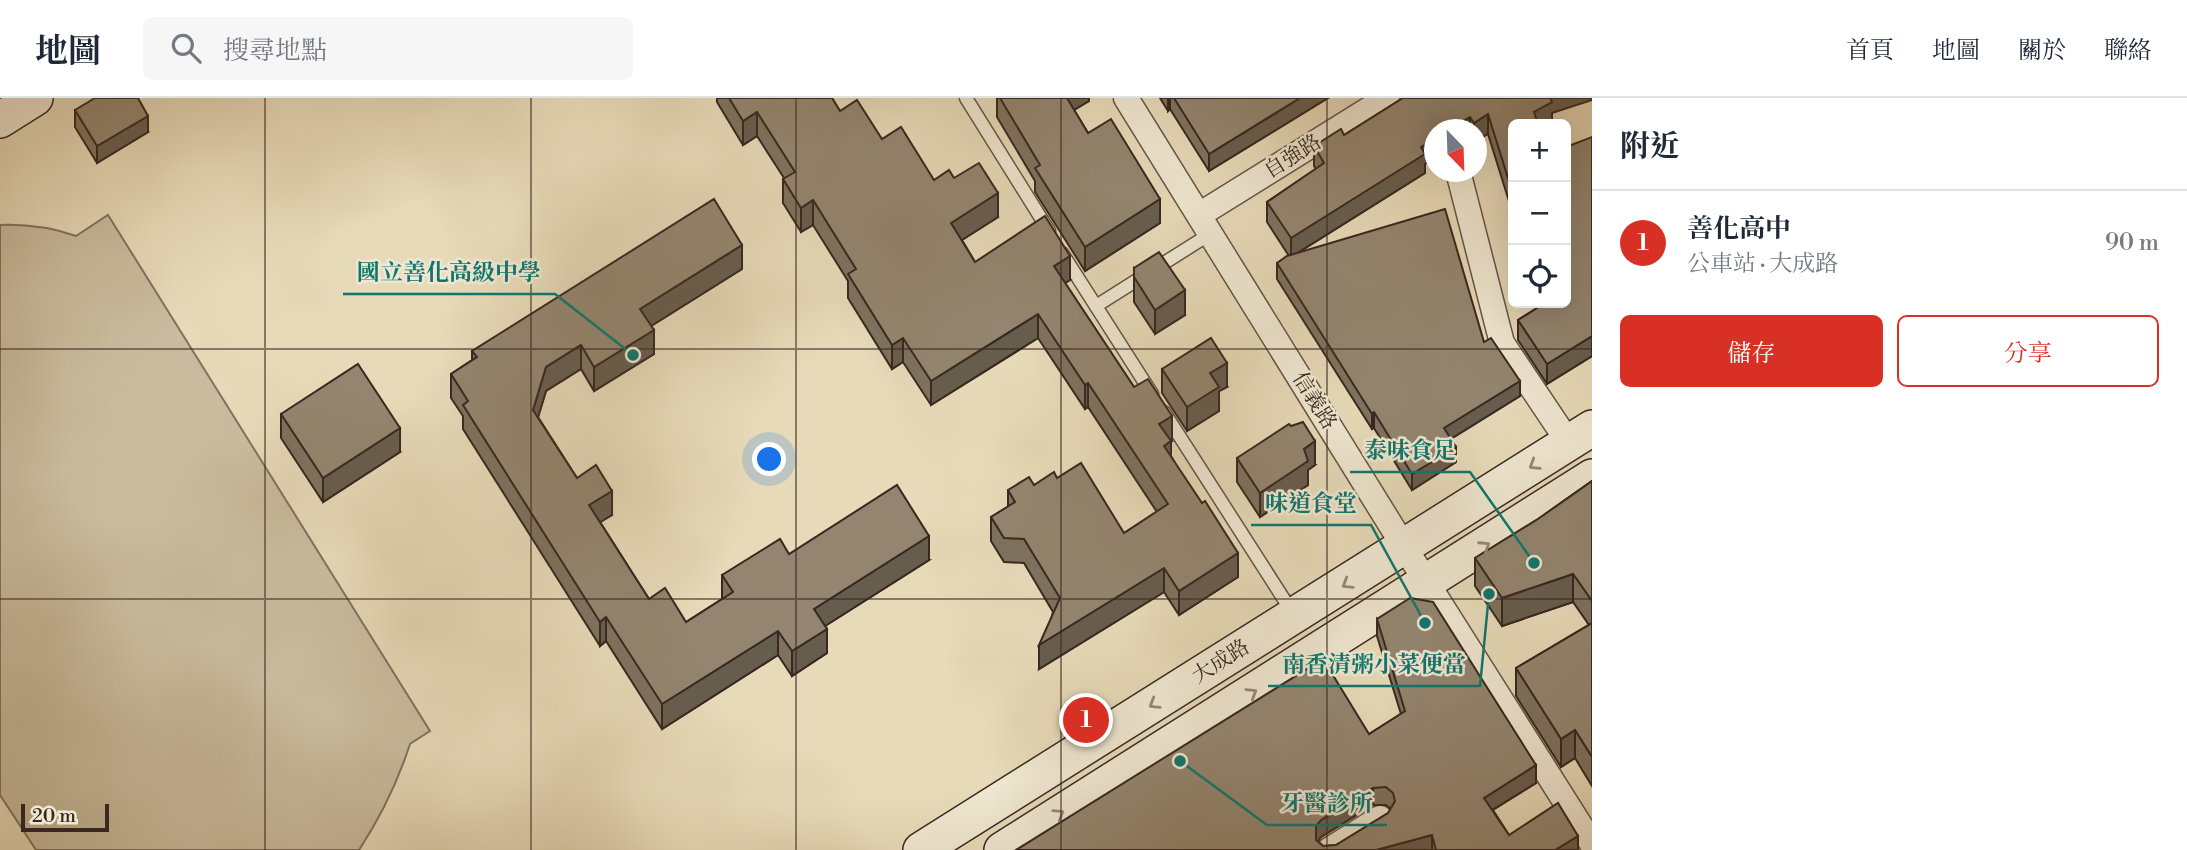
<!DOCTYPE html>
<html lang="zh-TW">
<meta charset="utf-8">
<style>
:root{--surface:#fff;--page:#f6f6f7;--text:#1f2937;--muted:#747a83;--line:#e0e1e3;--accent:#d93025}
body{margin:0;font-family:"Libre Bodoni","Noto Serif TC",serif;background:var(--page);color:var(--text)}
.controls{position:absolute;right:21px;top:21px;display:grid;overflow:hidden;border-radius:10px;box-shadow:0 7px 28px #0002}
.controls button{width:63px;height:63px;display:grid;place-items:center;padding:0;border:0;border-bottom:2px solid var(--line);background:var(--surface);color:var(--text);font:35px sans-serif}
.compass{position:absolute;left:1424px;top:21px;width:63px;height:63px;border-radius:50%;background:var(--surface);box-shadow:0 7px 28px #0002;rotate:157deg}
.scale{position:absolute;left:21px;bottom:18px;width:88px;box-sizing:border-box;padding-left:7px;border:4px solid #382820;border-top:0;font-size:19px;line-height:24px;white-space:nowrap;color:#382820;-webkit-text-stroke:5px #efe7d1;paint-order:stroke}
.you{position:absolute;left:770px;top:362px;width:24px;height:24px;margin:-18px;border:5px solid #fff;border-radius:50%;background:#1a73e8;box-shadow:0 0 0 10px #1a73e833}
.badge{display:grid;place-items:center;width:46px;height:46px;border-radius:50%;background:var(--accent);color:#fff;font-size:23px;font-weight:700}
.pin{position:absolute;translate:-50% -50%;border:4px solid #fff;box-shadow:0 2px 7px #0006}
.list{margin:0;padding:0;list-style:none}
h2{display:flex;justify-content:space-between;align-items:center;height:91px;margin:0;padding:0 28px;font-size:30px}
h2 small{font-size:23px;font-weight:400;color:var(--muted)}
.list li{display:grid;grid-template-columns:46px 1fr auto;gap:21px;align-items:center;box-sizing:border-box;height:105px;padding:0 28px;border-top:2px solid var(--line)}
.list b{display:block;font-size:26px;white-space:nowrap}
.list p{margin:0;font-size:23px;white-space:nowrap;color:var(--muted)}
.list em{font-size:23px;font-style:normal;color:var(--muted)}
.actions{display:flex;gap:14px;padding:21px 28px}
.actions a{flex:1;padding:16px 0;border:2px solid var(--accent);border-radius:10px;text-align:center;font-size:24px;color:var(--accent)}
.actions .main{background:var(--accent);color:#fff}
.icon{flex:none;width:38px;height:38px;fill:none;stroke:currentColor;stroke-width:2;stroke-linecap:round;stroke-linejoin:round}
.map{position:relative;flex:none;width:1592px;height:752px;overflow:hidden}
header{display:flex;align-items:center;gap:42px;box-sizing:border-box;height:98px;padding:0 35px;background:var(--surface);border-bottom:2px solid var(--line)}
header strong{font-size:33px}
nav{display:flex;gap:38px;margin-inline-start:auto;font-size:24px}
.search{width:490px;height:63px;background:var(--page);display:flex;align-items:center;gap:18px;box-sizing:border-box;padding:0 24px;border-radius:10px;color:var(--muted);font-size:26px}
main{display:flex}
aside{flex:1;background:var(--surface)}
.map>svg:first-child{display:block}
.green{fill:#c9bc9e;stroke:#80725f;stroke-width:2}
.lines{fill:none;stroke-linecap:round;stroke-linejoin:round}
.lane-casing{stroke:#645446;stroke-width:15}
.street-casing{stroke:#645446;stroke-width:27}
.secondary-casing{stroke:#382820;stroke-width:38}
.lane{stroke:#efe7d1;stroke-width:12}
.street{stroke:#efe7d1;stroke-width:24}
.secondary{stroke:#efe7d1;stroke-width:35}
.wall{fill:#7e725f;stroke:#382820;stroke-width:2;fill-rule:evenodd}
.shaded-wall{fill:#675d4e;stroke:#382820;stroke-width:2}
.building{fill:#93856f;stroke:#382820;stroke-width:2;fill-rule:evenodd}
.oneway{stroke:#948878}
.grid{fill:none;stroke:#382820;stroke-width:2;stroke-opacity:0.55}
.labels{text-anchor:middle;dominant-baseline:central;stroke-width:5;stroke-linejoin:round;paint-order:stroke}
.street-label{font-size:21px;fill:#382820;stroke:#efe7d1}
.leader{fill:none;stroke:#0f766e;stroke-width:2.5}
.callout-dot{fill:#0f766e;stroke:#efe7d1;stroke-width:2.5}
.callout-label{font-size:23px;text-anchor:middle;font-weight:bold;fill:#0f766e;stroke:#efe7d1;stroke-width:5;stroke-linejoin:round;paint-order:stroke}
</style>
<header>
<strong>地圖</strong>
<div class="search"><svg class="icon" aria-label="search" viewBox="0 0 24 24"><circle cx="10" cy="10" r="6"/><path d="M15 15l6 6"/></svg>搜尋地點</div>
<nav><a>首頁</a><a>地圖</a><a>關於</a><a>聯絡</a></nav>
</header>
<main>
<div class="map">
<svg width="1592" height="752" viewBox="0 0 1592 752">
<rect width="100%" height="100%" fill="#e7dab8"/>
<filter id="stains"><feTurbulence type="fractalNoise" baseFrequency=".00286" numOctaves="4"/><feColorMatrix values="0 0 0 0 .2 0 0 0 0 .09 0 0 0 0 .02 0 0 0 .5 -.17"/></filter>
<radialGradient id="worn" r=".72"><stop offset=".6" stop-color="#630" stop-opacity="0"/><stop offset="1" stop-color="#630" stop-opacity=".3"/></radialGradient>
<path class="green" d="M108,117L430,633L410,646C397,686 382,717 359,752H36L0,697V127C27,126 50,129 76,138Z"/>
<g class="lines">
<g class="lane-casing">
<g id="lane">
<path d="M966,0L1049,133"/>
<path d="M1062,155L1152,296"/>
<path d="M1096,208L1210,136"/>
<path d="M1164,314L1294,517"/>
</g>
</g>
<g class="street-casing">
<g id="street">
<path d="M1126,0L1405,450L1592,746"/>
<path d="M1460,81L1502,245L1569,345"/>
<path d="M1199,117L1387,0"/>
<path d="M1329,752L1380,720"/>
</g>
</g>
<g class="secondary-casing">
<g id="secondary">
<path d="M0,22L35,0"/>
<path d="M921,752L1592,330"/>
<path d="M1002,752L1592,379"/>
</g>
</g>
<use href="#lane" class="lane"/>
<use href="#street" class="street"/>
<use href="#secondary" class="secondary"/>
</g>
<g class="wall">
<path d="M717,0H832L840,13L882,41L934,82L954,80L998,119L962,142L975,164L1070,182L1065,185L1134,289L1172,343H1171V358L1238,479L1179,517L1164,494L1039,571L1053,514L1024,465L1004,464L991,443V419L1008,409V392L1034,387L1057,380L1124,435L1157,414L1088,309L1085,311L1038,240L931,307L903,264L892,271L848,200V183L813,127L801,134L783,105V81L784,80L757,38L743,47L717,4Z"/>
<path d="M997,0H1089V3L1074,12L1088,35L1160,125L1085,173L1035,94V83L997,19Z"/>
<path d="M1160,0H1328L1209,73L1170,11L1168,13Z"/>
<path d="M1403,0L1552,15V23L1513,26V116L1488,36L1476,32H1434L1425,66V75L1296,156L1484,244L1520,298L1451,341L1456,364L1412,392L1374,330L1372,331L1277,181V165L1289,158L1267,124V104L1316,71L1314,68V48L1344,37Z"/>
<path d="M75,12L148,34L97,65L75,29Z"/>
<path d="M1592,39V258L1547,286L1518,242V222L1542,207L1541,205H1566Z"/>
<path d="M1134,170L1185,217L1155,236L1134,204Z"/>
<path d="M742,171L651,228L654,256L594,293L581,271L546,293L538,319L577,380L612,417L600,424L649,501L686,524L722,501V477L789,456L929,462L825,528L827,555L792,578L778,557L662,631L606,543L600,548L463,331V318L451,300V276L472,262V253Z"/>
<path d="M1162,271L1227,289L1219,293V313L1187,333L1162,295Z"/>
<path d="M281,316L400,354L323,404L281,340Z"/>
<path d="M1237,360L1315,367L1308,372V387L1260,419L1237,384Z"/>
<path d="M1592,383V688L1575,660L1561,669L1516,598V570L1589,527L1573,504L1502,528L1475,488V460L1538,421Z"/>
<path d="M1377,521L1536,685L1493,712L1509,737L1578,752H1016L1369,636L1401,616L1377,538ZM1373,707H1386L1391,711L1388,715L1336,747L1323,748L1318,743L1321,739Z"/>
</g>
<g class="shaded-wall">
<path d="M1064,0H1089V3L1064,18Z"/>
<path d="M1168,0H1170V11L1168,13Z"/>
<path d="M1300,0H1328L1209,73V56Z"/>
<path d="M1548,0H1592V2L1552,15V23L1547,26H1534V14Z"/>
<path d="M757,14V38L743,47V23Z"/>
<path d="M1488,16V36L1476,43V32H1474V25Z"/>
<path d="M148,18V34L97,65V48Z"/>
<path d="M1470,19V32H1449Z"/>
<path d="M1434,41V60L1425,66V75L1291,159V140Z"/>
<path d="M998,95V119L951,149V125Z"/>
<path d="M1160,101V125L1085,173V149Z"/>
<path d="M813,102V127L801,134V110Z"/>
<path d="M742,147V171L640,235V211Z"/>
<path d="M1070,158V182L1054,192V168Z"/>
<path d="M1185,192V217L1155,236V212Z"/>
<path d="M1038,216V240L931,307V283Z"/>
<path d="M654,232V256L594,293V269Z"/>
<path d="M1592,238V258L1547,286V266Z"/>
<path d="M903,240V264L892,271V247Z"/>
<path d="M581,247V271L546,293L533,336V312L546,269Z"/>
<path d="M1227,265V289L1219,293V313L1187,333V309L1210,275Z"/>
<path d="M1520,283V298L1444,345V330Z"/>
<path d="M1088,285V309L1085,311V287Z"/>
<path d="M1374,314V330L1372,331V316Z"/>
<path d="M1172,318V343L1159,350V326Z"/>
<path d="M400,330V354L323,404V380Z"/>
<path d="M1171,343V367L1164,348Z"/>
<path d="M1315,343V367L1308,372V387L1260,419V395L1304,351Z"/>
<path d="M1456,349V364L1412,392V376Z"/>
<path d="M612,393V417L589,431V407Z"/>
<path d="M929,438V462L814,535V511Z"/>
<path d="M1238,455V479L1179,517V493Z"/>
<path d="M1164,470V494L1039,571V547Z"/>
<path d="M1573,476V504L1502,528V500Z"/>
<path d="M606,519V543L600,548V524Z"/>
<path d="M827,531V555L792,578V553Z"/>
<path d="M778,533V557L662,631V606Z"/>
<path d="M1575,632V660L1561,669V641Z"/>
<path d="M1536,667V685L1484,717V700Z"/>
<path d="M1373,690V707L1321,739L1316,746V728L1321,722Z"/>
<path d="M1432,737V752H1376Z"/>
<path d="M1578,738V752H1555Z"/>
</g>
<g class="building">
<path d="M95,0H138L148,18L97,48L75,12Z"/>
<path d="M729,0H832L840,13L857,2L882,41L901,29L934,82L949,72L954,80L979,65L998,95L951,125L975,164L1045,118L1070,158L1054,168L1134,289L1148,281L1172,318L1159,326L1171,343L1164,348L1202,405L1205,403L1238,455L1179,493L1164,470L1039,547L1060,500L1024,441L1004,440L991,419L1015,404L1008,392L1029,379L1034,387L1054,374L1057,380L1081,365L1124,435L1168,406L1088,285L1085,287L1038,216L931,283L903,240L892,247L848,176L856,171L813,102L801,110L783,81L795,74L757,14L743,23Z"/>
<path d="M1000,0H1067L1088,35L1111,21L1160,101L1085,149L1035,70L1040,67Z"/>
<path d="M1174,0H1300L1209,56Z"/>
<path d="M1403,0H1550L1552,4L1534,14L1538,26H1513V96L1488,16L1474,25L1470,19L1449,32H1434V41L1421,49L1425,56L1291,140L1267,104L1324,65L1314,48L1341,31L1344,37Z"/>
<path d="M1592,39V238L1547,266L1518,222L1545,205H1566V49Z"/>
<path d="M714,101L742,147L640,211L654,232L594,269L581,247L546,269L533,312L577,380L596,367L612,393L589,407L649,501L665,490L686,524L733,494L722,477L780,441L789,456L897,387L929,438L814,511L827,531L792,553L778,533L662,606L606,519L600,524L463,307L468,303L451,276L477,259L472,253Z"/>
<path d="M1445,111L1484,244L1491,240L1520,283L1444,330L1456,349L1412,376L1374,314L1372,316L1277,165L1287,158Z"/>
<path d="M1159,154L1185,192L1155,212L1134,179V170Z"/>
<path d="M1211,240L1227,265L1210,275L1219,289L1187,309L1162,271Z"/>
<path d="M358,266L400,330L323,380L281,316Z"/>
<path d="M1303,324L1315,343L1304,351L1308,363L1260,395L1237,360L1289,326L1291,328Z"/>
<path d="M1592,383V503L1573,476L1502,500L1475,460L1538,421Z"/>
<path d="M1410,500L1433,504L1536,667L1484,700L1509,737L1558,705L1578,738L1555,752H1436L1432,737L1376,752H1016L1323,561L1369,636L1405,613L1377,521ZM1386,689L1393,695L1395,703L1388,715L1336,747L1323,748L1316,742V728L1321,722L1373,690Z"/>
<path d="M1592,525V659L1575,632L1561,641L1516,570Z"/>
</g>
<defs><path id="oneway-chevron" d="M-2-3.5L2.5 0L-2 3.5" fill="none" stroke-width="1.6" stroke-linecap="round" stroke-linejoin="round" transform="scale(1.75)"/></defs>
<g class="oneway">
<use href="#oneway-chevron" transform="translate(1534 367) rotate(148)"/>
<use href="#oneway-chevron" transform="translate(1485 448) rotate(-33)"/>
<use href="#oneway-chevron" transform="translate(1347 486) rotate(148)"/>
<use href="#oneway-chevron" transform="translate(1252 595) rotate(-32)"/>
<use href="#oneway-chevron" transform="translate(1154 606) rotate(148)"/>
<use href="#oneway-chevron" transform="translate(1059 716) rotate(-32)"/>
</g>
<path class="grid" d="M265,0V752M531,0V752M796,0V752M1061,0V752M1327,0V752M0,251H1592M0,501H1592"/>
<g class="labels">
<g class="street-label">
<text transform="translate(1293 59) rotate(-32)">自強路</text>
<text transform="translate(1314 303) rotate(58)">信義路</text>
<text transform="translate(1221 564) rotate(-32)">大成路</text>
</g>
</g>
<path class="leader" d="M633 257L555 196H343M1534 465L1470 374H1350M1425 525L1371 427H1251M1489 496L1480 588H1268M1180 663L1267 727H1387"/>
<g class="callout-dot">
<circle cx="633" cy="257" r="7"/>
<circle cx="1534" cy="465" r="7"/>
<circle cx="1425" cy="525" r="7"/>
<circle cx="1489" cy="496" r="7"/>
<circle cx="1180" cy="663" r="7"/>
</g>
<g class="callout-label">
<text x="449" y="182">國立善化高級中學</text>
<text x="1410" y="360">泰味食足</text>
<text x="1311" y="413">味道食堂</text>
<text x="1374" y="574">南香清粥小菜便當</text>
<text x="1327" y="713">牙醫診所</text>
</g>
<rect width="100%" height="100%" filter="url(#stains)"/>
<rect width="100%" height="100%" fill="url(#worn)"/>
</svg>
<div class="controls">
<button>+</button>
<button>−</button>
<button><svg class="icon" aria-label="locate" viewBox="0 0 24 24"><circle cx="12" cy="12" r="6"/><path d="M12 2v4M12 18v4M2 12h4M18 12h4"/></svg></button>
</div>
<svg class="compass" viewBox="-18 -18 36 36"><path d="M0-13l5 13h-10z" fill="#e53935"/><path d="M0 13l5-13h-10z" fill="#747a83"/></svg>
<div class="scale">20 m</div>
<div class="you"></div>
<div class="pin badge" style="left:1086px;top:622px">1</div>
</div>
<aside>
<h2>附近<small></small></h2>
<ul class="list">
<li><span class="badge">1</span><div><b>善化高中</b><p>公車站 · 大成路</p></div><em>90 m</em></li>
</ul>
<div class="actions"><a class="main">儲存</a><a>分享</a></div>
</aside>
</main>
